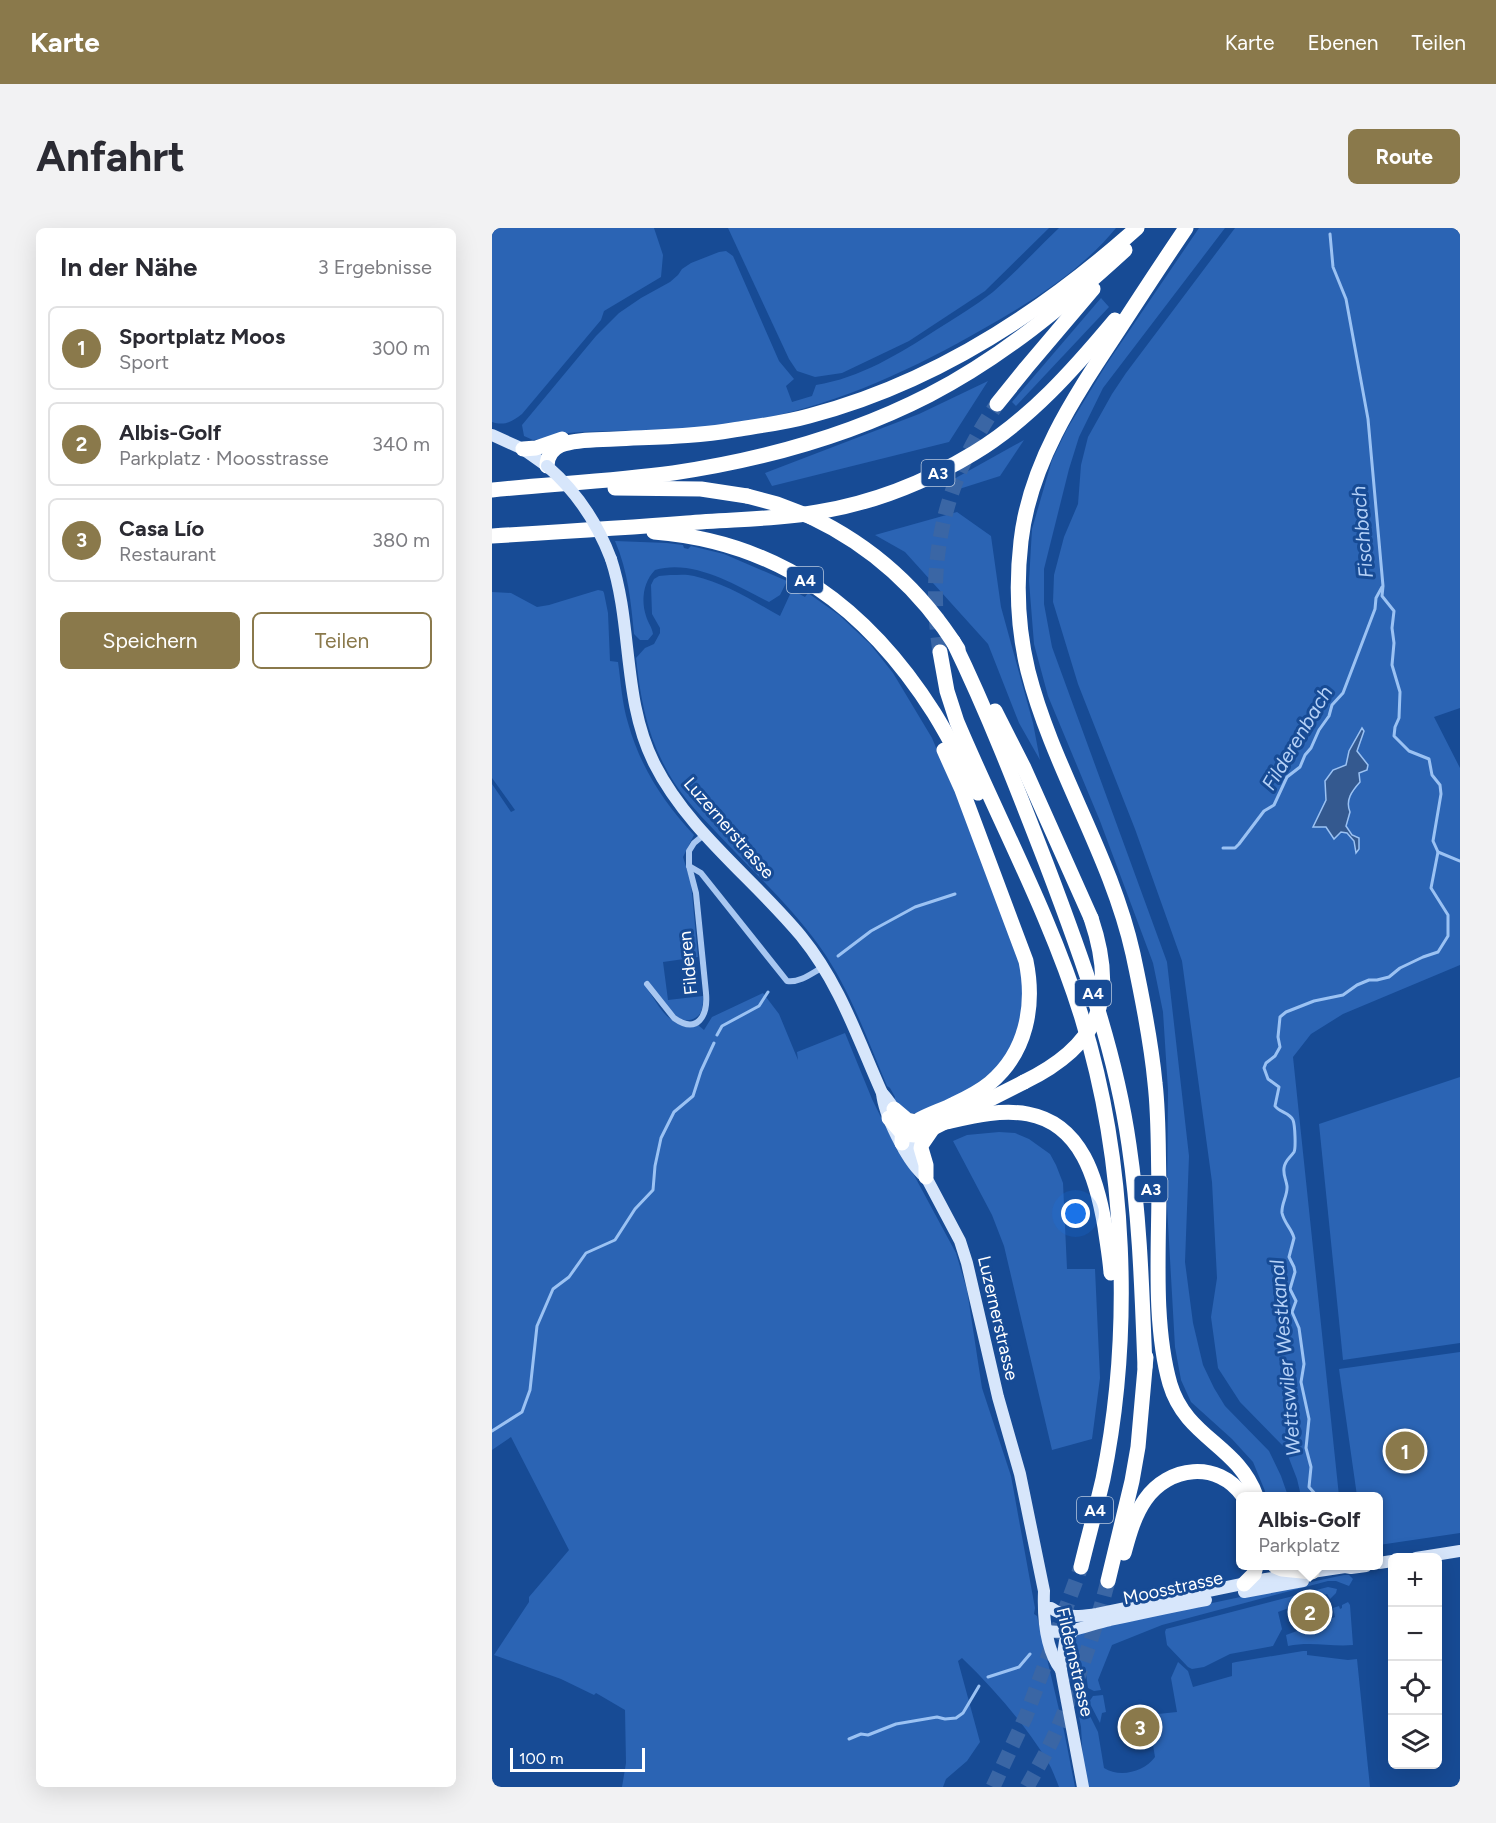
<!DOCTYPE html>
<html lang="de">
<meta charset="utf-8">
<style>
:root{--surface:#fff;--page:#f2f2f3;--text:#2b2b33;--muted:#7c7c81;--line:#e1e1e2;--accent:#8a794b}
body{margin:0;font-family:Figtree,sans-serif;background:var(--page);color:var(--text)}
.controls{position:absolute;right:18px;bottom:18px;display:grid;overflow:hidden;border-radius:9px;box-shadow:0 6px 24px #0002}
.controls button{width:54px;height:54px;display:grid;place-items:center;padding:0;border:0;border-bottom:2px solid var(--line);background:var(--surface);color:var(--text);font:30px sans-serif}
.scale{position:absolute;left:18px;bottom:15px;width:135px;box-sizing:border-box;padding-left:6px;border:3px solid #fff;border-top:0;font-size:16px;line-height:21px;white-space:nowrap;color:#fff;-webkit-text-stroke:4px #174b95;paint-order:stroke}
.you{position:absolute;left:584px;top:986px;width:21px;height:21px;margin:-15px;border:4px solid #fff;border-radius:50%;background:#1a73e8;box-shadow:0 0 0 9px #1a73e833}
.badge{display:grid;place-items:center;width:39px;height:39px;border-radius:50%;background:var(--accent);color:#fff;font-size:20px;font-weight:700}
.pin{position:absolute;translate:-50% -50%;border:3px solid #fff;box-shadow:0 2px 6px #0006}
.popup{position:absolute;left:744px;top:1264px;width:147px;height:78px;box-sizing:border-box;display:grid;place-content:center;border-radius:9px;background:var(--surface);filter:drop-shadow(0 2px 4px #0005);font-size:20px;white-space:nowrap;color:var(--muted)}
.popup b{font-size:22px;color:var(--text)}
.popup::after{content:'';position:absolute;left:50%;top:100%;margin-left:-12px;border:12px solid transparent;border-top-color:var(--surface)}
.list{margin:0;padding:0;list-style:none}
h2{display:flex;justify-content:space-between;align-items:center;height:78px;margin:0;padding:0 24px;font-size:26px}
h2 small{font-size:20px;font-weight:400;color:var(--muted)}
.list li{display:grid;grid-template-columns:39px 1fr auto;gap:18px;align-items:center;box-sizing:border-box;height:84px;margin:0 12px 12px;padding:0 12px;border:2px solid var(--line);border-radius:9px}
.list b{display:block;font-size:22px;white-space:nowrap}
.list p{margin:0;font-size:20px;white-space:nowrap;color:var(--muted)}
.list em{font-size:20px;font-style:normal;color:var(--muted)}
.actions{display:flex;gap:12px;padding:18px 24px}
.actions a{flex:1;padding:14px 0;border:2px solid var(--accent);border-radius:9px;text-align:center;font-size:21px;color:var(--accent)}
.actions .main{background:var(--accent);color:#fff}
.icon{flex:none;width:33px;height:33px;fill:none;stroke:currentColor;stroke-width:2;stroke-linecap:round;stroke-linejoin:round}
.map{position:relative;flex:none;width:968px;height:1559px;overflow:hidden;border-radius:9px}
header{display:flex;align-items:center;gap:36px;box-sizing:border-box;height:84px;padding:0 30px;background:var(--accent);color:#fff}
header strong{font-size:28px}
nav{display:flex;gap:33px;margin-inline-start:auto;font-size:21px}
.intro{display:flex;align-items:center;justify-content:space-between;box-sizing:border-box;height:144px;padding:0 36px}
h1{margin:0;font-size:42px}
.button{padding:15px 27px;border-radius:9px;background:var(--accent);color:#fff;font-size:21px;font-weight:700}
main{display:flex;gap:36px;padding:0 36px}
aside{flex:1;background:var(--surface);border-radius:9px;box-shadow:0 6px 24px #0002}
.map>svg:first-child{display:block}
.green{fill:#2b64b4}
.water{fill:#34598f;stroke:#9bc2f3;stroke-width:1.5}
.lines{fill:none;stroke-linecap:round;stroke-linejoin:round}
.stream{stroke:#9bc2f3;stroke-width:3}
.motorway-tunnel{stroke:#3a66a5;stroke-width:15;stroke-dasharray:15 8;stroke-linecap:butt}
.minor{stroke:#a8c7f1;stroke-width:6}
.secondary{stroke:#d7e6fb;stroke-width:12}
.motorway{stroke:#fff;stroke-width:15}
.secondary-bridge{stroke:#d7e6fb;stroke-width:12}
.motorway-bridge{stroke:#fff;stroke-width:15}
.labels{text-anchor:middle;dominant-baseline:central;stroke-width:6;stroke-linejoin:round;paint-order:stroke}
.shield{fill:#174b95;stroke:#b9c9df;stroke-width:1.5}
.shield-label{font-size:16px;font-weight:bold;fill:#fff}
.street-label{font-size:18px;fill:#fff;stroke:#174b95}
.water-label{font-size:20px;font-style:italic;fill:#b5d1f7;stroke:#174b95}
</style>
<header>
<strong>Karte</strong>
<nav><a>Karte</a><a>Ebenen</a><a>Teilen</a></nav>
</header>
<div class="intro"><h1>Anfahrt</h1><a class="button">Route</a></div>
<main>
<aside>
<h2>In der Nähe<small>3 Ergebnisse</small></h2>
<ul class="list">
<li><span class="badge">1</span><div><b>Sportplatz Moos</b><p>Sport</p></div><em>300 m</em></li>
<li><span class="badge">2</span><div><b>Albis-Golf</b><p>Parkplatz · Moosstrasse</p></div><em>340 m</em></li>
<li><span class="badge">3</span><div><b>Casa Lío</b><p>Restaurant</p></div><em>380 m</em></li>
</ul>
<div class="actions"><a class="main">Speichern</a><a>Teilen</a></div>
</aside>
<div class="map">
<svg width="968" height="1559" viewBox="0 0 968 1559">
<rect width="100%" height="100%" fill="#174b95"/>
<g class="green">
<path d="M0,0H162L171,27L169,49L112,83L109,92L30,186C20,194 12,198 0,194Z"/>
<path d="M236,0H557L493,63L417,113L350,145L323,149L305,143L297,131Z"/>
<path d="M567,0H624C589,43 539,74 491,101C423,140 349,175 272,190C242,196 211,201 181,202C146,203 111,202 76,205C65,206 53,211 41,212L32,208L30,197L104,108L127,85L149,70L178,54L186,47L190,41L199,35L227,24L234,23L241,28L287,133L302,151L294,158L300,174L320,168L324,157C368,150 407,126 444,102C463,90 483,78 501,64C524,44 545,21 567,0Z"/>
<path d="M707,0H733L611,160L587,209L577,241L552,341V376L560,419L675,734L697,928L693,1034L701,1095L711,1137L722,1160L733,1178L777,1223L789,1248L796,1268H774L773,1263L761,1234L740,1211L699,1174L689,1152L683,1119L675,978L676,862L671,784L661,735L608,593L556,468L542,416L537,353L540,301L560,232L575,201L614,137Z"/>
<path d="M743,0H968V480L942,489L968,540V737L851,786L819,806L801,829L847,1268H809L805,1251L793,1220L748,1174L726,1140L719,1089L725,1050L720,954L690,733L643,601L586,456L561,374L562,347L572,309L586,276L589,237L596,209L620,166L634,145Z"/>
<path d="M609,70L617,79L524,178L520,174Z"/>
<path d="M496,153L457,214L280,258L273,245L427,186Z"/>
<path d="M532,212L508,248L464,262L453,256Z"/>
<path d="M465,284L499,308L509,379L541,495L548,532L527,495L496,416L413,324L383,307Z"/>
<path d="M123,313L175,315L191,317L192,320L196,321L199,318L203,319L232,326L295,353L288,367L277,374C243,357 202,331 163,342C151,354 149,373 154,388C156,395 160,399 161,406L156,412H148L142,406C139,374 136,343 123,313Z"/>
<path d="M178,347C186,347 194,346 202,348C233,355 261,373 288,388L300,362L313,369L316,365L347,387L378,416L401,445L440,510L474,591L529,737L533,771L523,814L502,843L474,863L425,885H417L402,872L403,869L398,860L395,858C375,811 358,761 328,719C298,677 259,642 224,604C204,583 184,562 171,535C154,502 148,467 144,430L153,420L162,416L168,405V400L160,386L159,357L162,351L167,348Z"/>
<path d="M106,362L111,363L112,365L116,385L118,433L126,434C129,455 130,475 136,495C148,538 171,574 202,607L191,629L199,655L206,729L171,734L176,772L211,768C211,777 211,786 203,790C186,800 167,773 156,762C172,785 175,798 206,797L212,802L220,789L271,765L287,786L306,832L305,824L353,805L380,871L406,924L409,923L464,1025L475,1062L490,1160L519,1248L543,1380L542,1386L545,1388L572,1503L583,1559H567C563,1549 559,1538 553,1529C530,1493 501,1460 470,1430L466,1433L488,1514L475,1533L454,1551L451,1559H130L134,1535L133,1482L104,1465L102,1467L69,1451L2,1427L37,1374V1369L77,1322L19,1209L0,1222V556L19,584L23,582L0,550V364L19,365L45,379L57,377Z"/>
<path d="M968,849V1115L851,1132L827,896Z"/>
<path d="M507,904L523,905L537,911L558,926L564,937L571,955L575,1041H603L608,1150L600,1211L560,1222L512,1018L500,987L461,913L475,907Z"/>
<path d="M968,1124V1305L887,1317V1268H865L847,1141Z"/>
<path d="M852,1347H857L861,1351L857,1358L844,1353H836L670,1397L620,1417L606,1452L609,1462L602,1463L596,1460L593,1439H587L591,1474L606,1504L612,1540C628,1550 652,1544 663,1529L656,1487L685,1484L679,1450L686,1434L696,1443L701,1459L740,1448V1435L744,1434L811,1423H815V1427L856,1432L865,1431L878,1559H595L591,1535L589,1499L575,1426L580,1409L594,1402Z"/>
<path d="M836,1359L845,1361L844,1365L838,1371L835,1366L786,1384L790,1401L781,1418L738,1426L712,1439L700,1441L696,1439L675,1417L673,1404L674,1401Z"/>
<path d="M856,1374L858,1377L861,1417C839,1419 819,1413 796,1418L794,1407L843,1389L841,1380L847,1378L848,1381L850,1380V1377Z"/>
<path d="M611,1467L614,1484L610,1485L608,1495L597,1474L601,1468Z"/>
</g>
<path class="water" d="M870,500L872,503L865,523L876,537L875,542L867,545L868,554C860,563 853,572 858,584L854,598L860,607L867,610V621L864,625L862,613L855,605L849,604L842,611L834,599H821L834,572L833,553L841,542L854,537L857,523Z"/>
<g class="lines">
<g class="stream">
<path d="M838,6L841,39L854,71L876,191L891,358L890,368L902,383L900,400L902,415L900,437L908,464L907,490L903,499L902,508L917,523L937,531L940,547L948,557L949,566L941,613L946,624L968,633"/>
<path d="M731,620H743L747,616L772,583L782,577L795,549L808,539L813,527L819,520L827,502L837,488L840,477L851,465L883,381L884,370L890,359"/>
<path d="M346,728L379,703L423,679L463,666"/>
<path d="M225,807L230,798L267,778L276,764"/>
<path d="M0,1203L30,1184L38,1162L45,1098L61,1061L77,1049L94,1025L123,1012L143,981L161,962L163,938L169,910L182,884L201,868L209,843L222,815"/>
<path d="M825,1268L817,1259L819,1239L814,1220L817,1191L809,1154L812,1136L807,1100L800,1084L804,1073L798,1061L803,1044L802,1039L797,1029L802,1010C800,1001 792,995 790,985C789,976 796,967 795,958C794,951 791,947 792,940C793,932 798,930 802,924C804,920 803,897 801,892C798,885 787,884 783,878L787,859L776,851L772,840L774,835L783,828L788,819L786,809L788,789L794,784L822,773L851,767L865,757L877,752H885L897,749L908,740L931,729L946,724L956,708V687L939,660L946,624"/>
<path d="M496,1449L527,1439L538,1426"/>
<path d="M357,1511L369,1506L376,1507L404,1496L445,1489L453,1491L464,1490L471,1485L487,1458"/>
</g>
<g class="motorway-tunnel">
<path d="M448,424C434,331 452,254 505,176"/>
<path d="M501,1559L534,1488L589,1339"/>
<path d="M535,1559C546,1539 558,1519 567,1497C587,1450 603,1403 616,1353"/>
</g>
<g class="minor">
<path d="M197,638L209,645L295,753C308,755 320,745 331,739"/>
<path d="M155,756L182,790C206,807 216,787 214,765L204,665L197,638V623L202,615L213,606"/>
</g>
<g class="secondary">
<path d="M0,207L31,221L55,238"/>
<path d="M119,331C141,398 130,471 162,535C196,603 261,650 309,708C348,756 365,809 390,865C392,887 414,931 430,946"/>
<path d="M390,865C404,879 429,929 434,949L468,1013L475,1035L506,1169L528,1246L552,1363C551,1389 554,1422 569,1442L591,1559"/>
<path d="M924,1330L968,1323"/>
<path d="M887,1335L900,1333"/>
<path d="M752,1364L811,1353"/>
<path d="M559,1380C575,1391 588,1388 605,1386L774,1351L853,1339L859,1340L874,1338"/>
<path d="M555,1403C578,1407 597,1396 618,1392C650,1385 682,1378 714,1372"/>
<path d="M569,1442L573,1413L581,1403"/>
</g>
<g class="motorway">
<path d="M694,0C671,34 648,69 626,103C583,168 538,234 529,313C524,356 526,402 536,443C561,541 619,627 641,726C650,768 659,812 663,855C667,889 666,924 667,958C667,1021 661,1096 678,1156C694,1210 746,1217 764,1268"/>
<path d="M505,176L534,140L601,61"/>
<path d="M31,221L44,220L70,211"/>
<path d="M55,238C55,229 60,221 69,217C85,211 106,212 123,211C162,209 202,209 241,202C266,198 292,195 317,188C440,156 551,84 645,0"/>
<path d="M123,260L209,261L255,268"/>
<path d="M0,262C60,256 121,253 181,245C269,232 357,208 437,167C509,130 573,77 633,22"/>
<path d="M319,289C380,318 430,364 466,421"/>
<path d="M162,304C288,314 376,381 442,485C458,511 472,538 486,565"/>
<path d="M0,308C65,304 130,300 195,295C238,291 282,292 326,284C381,275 434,254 482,225C537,192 582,141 623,92"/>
<path d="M461,413C496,485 525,560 554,635C589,727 623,819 637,917C648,991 650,1065 653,1139"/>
<path d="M448,424L455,463L465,494C506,591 559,689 590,790C634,933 641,1104 611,1251C604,1281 596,1310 589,1339"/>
<path d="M503,483L532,540L599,690"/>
<path d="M402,881L415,892L425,894"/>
<path d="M397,890L411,906L423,907L441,900L532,854"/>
<path d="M454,894C481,888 509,881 536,886C590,896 605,952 613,999C615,1014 618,1030 619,1045"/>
<path d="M410,915C410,910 410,906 413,902C426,889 447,884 462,876C475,870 487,864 498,855C535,824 543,777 534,733L470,562L452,522"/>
<path d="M434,949V937L429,920L430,916L441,900"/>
<path d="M632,1325C637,1307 642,1288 653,1272C676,1238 726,1232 751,1268"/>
<path d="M783,1338L790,1341L820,1344"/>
<path d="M616,1353L640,1253L646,1219L654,1129"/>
<path d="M752,1356L762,1346L764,1338"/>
</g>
<path class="secondary-bridge" d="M55,238C85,264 105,294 119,331"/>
<g class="motorway-bridge">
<path d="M255,268L285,276L319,289"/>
<path d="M532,854C608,817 626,770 599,690"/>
</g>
</g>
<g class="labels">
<g class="shield">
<rect x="429.5" y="232" width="33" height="26" rx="4.5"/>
<rect x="295" y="339" width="36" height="26" rx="4.5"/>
<rect x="583" y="752" width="36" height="26" rx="4.5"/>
<rect x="642.5" y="948" width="33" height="26" rx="4.5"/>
<rect x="585" y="1269" width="36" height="26" rx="4.5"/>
</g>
<g class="shield-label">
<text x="446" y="245">A3</text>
<text x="313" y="352">A4</text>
<text x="601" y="765">A4</text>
<text x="659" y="961">A3</text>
<text x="603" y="1282">A4</text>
</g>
<g class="street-label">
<text transform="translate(237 600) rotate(49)">Luzernerstrasse</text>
<text transform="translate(196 735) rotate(-96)">Filderen</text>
<text transform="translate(506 1090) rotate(77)">Luzernerstrasse</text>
<text transform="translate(681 1360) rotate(-12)">Moosstrasse</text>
<text transform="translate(583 1434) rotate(77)">Fildernstrasse</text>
</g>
<g class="water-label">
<text transform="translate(870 304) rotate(-95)">Fischbach</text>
<text transform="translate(805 510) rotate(-59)">Filderenbach</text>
<text transform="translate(793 1130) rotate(-95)">Wettswiler Westkanal</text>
</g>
</g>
</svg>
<div class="controls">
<button>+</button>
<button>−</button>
<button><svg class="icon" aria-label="locate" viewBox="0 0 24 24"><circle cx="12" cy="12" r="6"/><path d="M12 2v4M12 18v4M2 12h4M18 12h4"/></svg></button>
<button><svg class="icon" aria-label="layers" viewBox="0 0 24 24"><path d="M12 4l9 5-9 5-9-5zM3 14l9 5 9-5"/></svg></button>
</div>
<div class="scale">100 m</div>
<div class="you"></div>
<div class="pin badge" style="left:913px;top:1223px">1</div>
<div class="pin badge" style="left:818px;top:1384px">2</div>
<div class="popup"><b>Albis-Golf</b>Parkplatz</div>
<div class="pin badge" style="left:648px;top:1499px">3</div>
</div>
</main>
